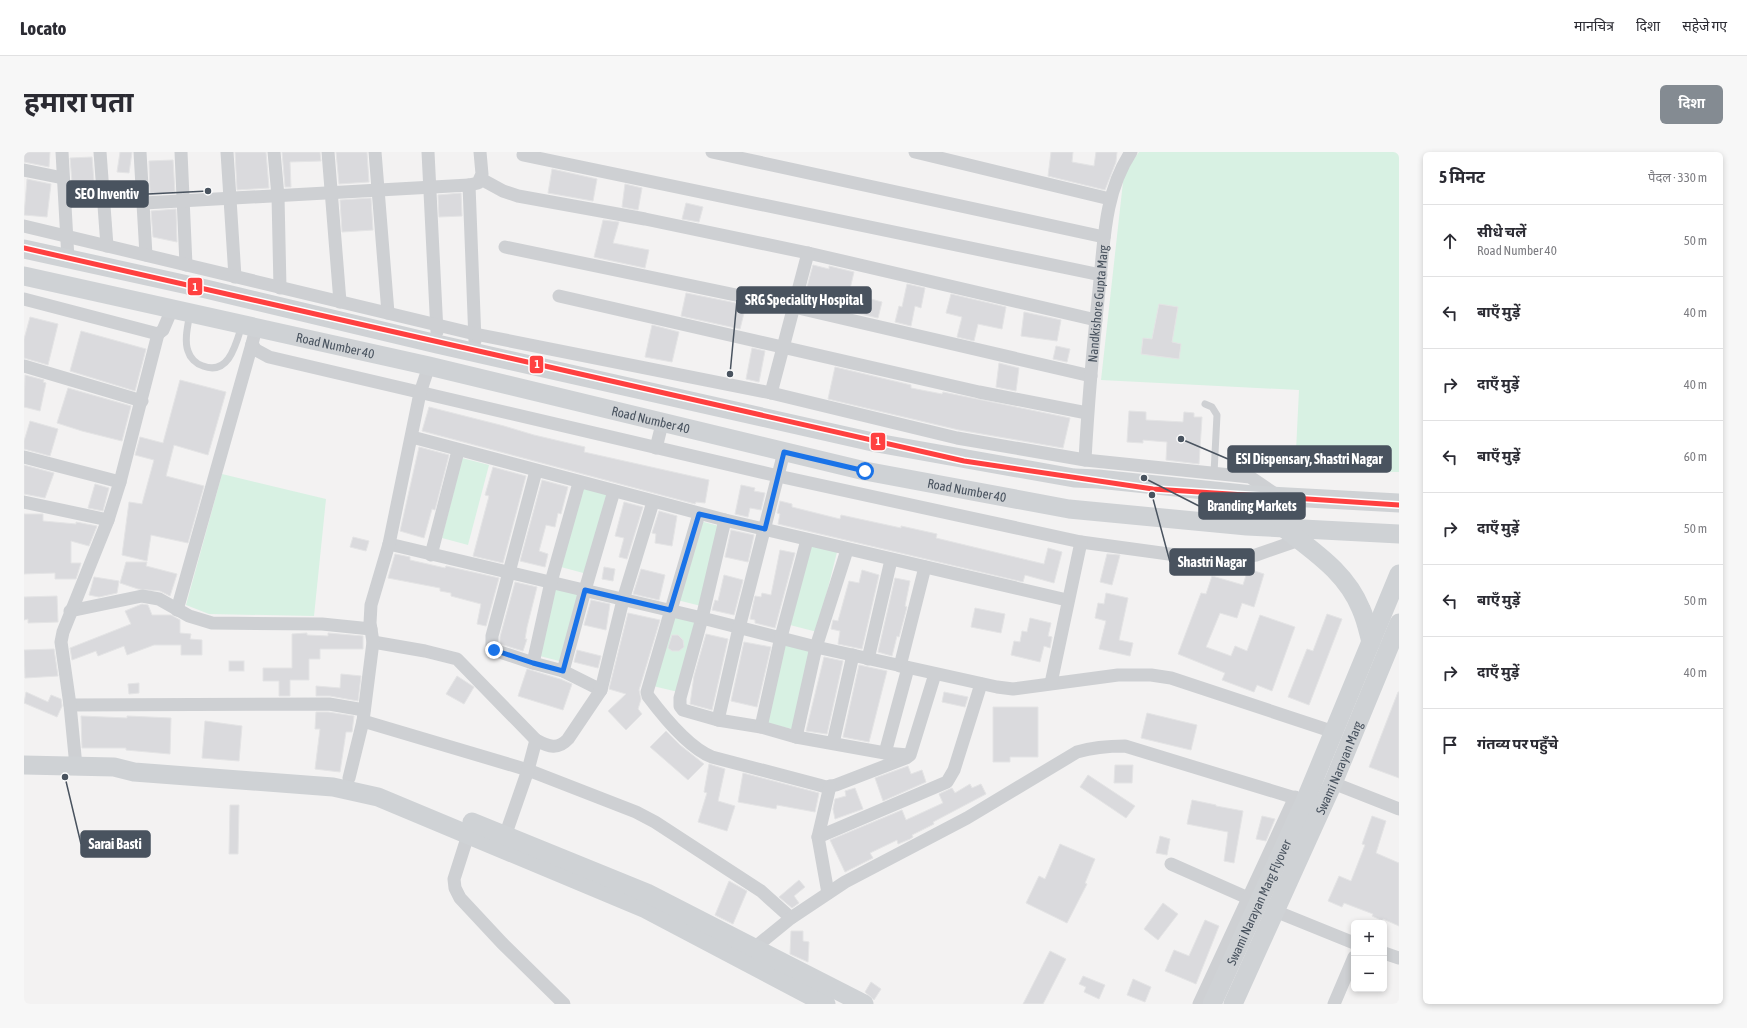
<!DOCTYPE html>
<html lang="hi">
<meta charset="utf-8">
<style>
:root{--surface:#fff;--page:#f7f7f7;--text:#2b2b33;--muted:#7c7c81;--line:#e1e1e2;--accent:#848b92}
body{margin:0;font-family:"Asap Condensed","Noto Sans Devanagari",sans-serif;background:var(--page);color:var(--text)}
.controls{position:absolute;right:12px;bottom:12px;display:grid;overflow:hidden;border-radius:6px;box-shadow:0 2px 6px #0003}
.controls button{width:36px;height:36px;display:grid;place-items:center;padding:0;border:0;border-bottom:1px solid var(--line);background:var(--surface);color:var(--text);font:20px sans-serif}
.stop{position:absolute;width:12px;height:12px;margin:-9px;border:3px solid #1a73e8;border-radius:50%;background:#fff}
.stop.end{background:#1a73e8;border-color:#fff;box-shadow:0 1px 4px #0008}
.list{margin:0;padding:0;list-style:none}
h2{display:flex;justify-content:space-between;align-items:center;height:52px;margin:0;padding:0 16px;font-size:17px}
h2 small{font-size:13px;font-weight:400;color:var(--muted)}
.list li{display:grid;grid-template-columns:26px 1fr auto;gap:12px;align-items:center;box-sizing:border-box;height:72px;padding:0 16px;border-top:1px solid var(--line)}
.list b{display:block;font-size:15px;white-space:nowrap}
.list p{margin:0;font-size:13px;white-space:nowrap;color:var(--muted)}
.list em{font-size:13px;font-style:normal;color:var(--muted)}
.icon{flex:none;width:22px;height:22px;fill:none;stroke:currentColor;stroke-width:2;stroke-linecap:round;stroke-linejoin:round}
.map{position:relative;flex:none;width:1375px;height:852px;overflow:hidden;border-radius:6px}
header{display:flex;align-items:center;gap:24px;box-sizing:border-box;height:56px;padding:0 20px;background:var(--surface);border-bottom:1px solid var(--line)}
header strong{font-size:19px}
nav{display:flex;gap:22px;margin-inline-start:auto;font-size:14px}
.intro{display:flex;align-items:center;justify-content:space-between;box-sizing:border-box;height:96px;padding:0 24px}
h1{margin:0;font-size:28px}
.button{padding:10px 18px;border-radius:6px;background:var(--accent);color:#fff;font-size:14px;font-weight:700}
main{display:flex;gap:24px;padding:0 24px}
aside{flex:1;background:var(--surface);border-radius:6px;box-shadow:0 2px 6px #0003}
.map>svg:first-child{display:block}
.green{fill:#d8f1e3}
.building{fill:#dadadd;stroke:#e4e4e5}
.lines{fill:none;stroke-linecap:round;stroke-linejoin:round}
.lane{stroke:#ced0d3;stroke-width:7}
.street{stroke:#ced0d3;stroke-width:13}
.secondary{stroke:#cfd2d5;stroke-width:19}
.metro-1-casing{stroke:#fff;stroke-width:8}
.metro-1{stroke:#ff4040;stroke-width:5}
.route{stroke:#1a73e8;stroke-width:5}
.labels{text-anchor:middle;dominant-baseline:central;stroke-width:3;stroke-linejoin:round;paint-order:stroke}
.street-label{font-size:13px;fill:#49535f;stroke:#fff}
.leader{fill:none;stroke:#49535f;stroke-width:1.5}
.callout-dot{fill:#49535f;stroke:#fff;stroke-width:1.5}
.callout{fill:#49535f;stroke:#49535f;stroke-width:1.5}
.callout-label{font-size:14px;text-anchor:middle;font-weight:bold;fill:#fff}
.line-badge{stroke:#fff;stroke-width:1.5}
.badge-label{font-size:11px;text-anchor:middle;font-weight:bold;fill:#fff}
</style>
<header>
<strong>Locato</strong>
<nav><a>मानचित्र</a><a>दिशा</a><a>सहेजे गए</a></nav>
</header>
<div class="intro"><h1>हमारा पता</h1><a class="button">दिशा</a></div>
<main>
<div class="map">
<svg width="1375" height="852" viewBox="0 0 1375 852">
<rect width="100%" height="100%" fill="#f3f2f2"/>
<g class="green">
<path d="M1115,0H1375V320L1271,319L1275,238L1077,228L1100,21Z"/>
<path d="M438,306L465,313L444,393L418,386Z"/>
<path d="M198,322L302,347L290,464L185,462L162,453Z"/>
<path d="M557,336L583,342L563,422L537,415Z"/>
<path d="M676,369L695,374L677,454L653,448Z"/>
<path d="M786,393L813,400L793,480L766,473Z"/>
<path d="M530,433L557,440L539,510L512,503Z"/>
<path d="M647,464L671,470L654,540L629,534Z"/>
<path d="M762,491L789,498L768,577L742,571Z"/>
</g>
<g class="building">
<path d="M0,0H26L25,15L0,10Z"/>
<path d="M96,0H108L105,21L93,20Z"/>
<path d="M211,0H242L245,36L213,38Z"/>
<path d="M258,0H296L297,9L266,10L267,35H261Z"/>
<path d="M312,0H343L345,30L315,32Z"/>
<path d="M1027,0H1049L1048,10L1070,14L1072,0H1093L1092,10L1081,38L1024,24Z"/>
<path d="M68,5L70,29L48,30L46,6Z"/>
<path d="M149,8L151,41L126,43L125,9Z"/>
<path d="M528,17L573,27L569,49L524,41Z"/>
<path d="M3,27L27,32L23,65L0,63Z"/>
<path d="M601,32L618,36L614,58L598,55Z"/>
<path d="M437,41L438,64L415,65L414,43Z"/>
<path d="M347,46L349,78L318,80L316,48Z"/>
<path d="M662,51L679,55L675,70L658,67Z"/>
<path d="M152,57L153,90L129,85L127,59Z"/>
<path d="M579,68L595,70L589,91L625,98L621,116L570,105Z"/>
<path d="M789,113L805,117V114L830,120L825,141L858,150L854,166L796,153L799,138L783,135Z"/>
<path d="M883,132L901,136L897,156L891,154L887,174L871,170L875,154L878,155Z"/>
<path d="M662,141L722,153L716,177L657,164Z"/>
<path d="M927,142L982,155L978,177L954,172L950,189L933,185L938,165L922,161Z"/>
<path d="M1135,152L1154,155L1148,190L1157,192L1155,207L1117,202L1119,186L1128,187Z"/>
<path d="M1000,160L1037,168L1033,189L997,184Z"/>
<path d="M6,165L34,172L24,213L0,206V187Z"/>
<path d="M628,173L655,180L648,210L621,205Z"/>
<path d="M57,179L122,197L111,239L46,219Z"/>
<path d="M1032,194L1046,197L1043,210L1029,207Z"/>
<path d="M728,196L741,199L735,230L722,227Z"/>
<path d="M975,211L995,216L992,239L972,235Z"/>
<path d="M811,215L887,233V236L918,242L919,240L1046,266L1039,296L935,278L804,247Z"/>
<path d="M1,223L20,228L19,230L22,231L16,259L0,255Z"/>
<path d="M156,228L202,240L184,303L150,293L142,324L180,334L164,391L127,383L123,409L98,403L105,350L118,352L130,308L111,303L116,285L139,291Z"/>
<path d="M44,236L107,254L98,289L58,279L33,271Z"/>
<path d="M405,255L480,274L510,283L561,295L560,300L685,328L681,351L672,350L671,352L398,279Z"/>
<path d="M1105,259L1122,260V268L1159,270L1160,260L1170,261V265H1178L1175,312L1142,308L1143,290L1119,288V291L1103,290Z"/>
<path d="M6,269L34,277L26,304L0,297V289Z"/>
<path d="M395,295L425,303L411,358L408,357L400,386L376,379Z"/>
<path d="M0,313L30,321L21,346L0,342Z"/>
<path d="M469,315L502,324L479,411L449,404L465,344L461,343Z"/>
<path d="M518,328L544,335L537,362L534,361L531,375L522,373L515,399L524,402L521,415L496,409Z"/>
<path d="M71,332L85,336L79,359L64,356Z"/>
<path d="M717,333L731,336L730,339L741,341L737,358L726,356L724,365L711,362Z"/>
<path d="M756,349L768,352V355L816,367L817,363L877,376V374L913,382L912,386L1020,412L1024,396L1038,400L1030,431L1001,423L999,430L754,372L756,362L753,361Z"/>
<path d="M600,350L619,355L603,407L595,405L600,386L591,384Z"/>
<path d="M635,359L653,364L648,394L631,391L632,382L628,381Z"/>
<path d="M0,362H19V369L52,372V370L73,374L65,394L47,389V411H57L52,427H31V421L0,422Z"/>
<path d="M707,378L730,383L724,410L701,405Z"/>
<path d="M329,385L345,389L342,399L326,395Z"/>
<path d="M756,398L771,401L751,476L731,471V468L726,467L731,444L737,445L738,441L747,443Z"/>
<path d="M371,402L386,405V408L421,416L422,414L475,426L462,474L453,472L457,452L427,444V441L416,439V436L364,426Z"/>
<path d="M1083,402L1096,403L1088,433L1076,430Z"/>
<path d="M102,410H123L122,414L153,422L146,444L136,439L114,437L96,431Z"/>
<path d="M580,415L591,417L589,429L578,427Z"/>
<path d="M617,417L641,423L635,448L609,442Z"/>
<path d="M1224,417L1240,422L1230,455L1218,451L1213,466L1196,461L1182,495L1207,504L1211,494L1223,499L1236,463L1271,475L1248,539L1233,533L1230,540L1198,528L1201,521L1154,502L1177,441L1182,442L1188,424L1219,433Z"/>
<path d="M838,418L855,423L838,497L814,492L816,479L807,477L809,468L814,469L825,429L835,431Z"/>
<path d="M700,423L719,428L710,463L688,458L691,448L694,449Z"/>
<path d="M70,425L95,429L93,441L75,445L65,443Z"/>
<path d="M871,426L886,429L881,454L883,455L875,485L873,484L868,504L854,500Z"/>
<path d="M491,430L513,435L503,475L501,487H503L499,499L476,492V485Z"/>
<path d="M1082,441L1104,446L1095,488L1109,491L1106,504L1075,497L1082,469L1071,466L1074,451L1080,452Z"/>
<path d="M33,444L34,470L4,471V467L0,468V445Z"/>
<path d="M567,448L586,452L582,478L560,473Z"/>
<path d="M118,452L124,453L128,463H147L156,468V481L167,482L166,487L178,488V503H157V493H130L103,503L100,494L74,504L72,499L48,508L46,496L107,472L101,459Z"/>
<path d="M951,456L981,462L977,481L947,475Z"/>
<path d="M604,461L636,468L615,538L617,547L614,557L618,562L602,578L584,559L602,542L585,537Z"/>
<path d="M1303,462L1318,467L1285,553L1264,545L1283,497L1289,499Z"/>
<path d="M1006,466L1027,471L1024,484L1028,485L1026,496L1020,494L1016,510L987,503L990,489L996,490L998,479L1003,480Z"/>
<path d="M283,481V483L304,484V481L339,484V497H296V507H285V528H266V544H255V529H239V516H268V482Z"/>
<path d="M682,482L704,487L688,558L666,552L670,524Z"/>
<path d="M648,483H654L659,488L660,495L655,499H648L644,496Z"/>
<path d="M720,490L747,495L733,555L707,549Z"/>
<path d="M30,497L34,524L1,526L0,498Z"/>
<path d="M553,498L577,504L574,516L550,510Z"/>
<path d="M800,505L819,509L803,582L782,579Z"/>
<rect x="205" y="509" width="15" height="10"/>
<path d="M835,513L863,519L845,590L819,585Z"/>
<path d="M503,517L536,527L548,532L539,558L494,544Z"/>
<path d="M317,522L337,524L334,549L306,544H292V534L316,536Z"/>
<path d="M433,524L450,535L440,552L422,542Z"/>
<path d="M115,531V541L105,542L104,532Z"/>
<path d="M2,540L24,550L27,543L37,547L38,554L33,565L0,551Z"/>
<path d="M920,540L944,545L941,555L918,550Z"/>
<path d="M1374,540H1375V626L1345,615Z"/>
<path d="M969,555H1014V605H986V610H969Z"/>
<path d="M292,560H304L330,564L328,580H322L316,620L291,617L296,577H291Z"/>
<path d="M1123,561L1173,573L1167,598L1117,586Z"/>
<path d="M57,564L103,566V564L147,566L146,602L102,598V596H58Z"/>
<path d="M181,569L218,574L215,609L178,606Z"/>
<path d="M642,579L656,593L680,612L664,628L626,595Z"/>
<path d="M685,612L701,617L694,649L711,654L703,679L674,670L683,641L680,640Z"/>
<path d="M1091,613H1109L1108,631H1090Z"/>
<path d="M884,614L887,622L898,618L902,630L859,649L851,626Z"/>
<path d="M719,621L795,641L791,660L753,653L752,657L714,650Z"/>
<path d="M1064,623L1111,654L1102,666L1056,635Z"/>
<path d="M946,632L948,636L957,632L962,642L909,670L910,672L888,683L889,685L886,687L874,692L873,688L846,701L849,706L821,720L806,688L878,658L882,668L919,651L915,642L928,636L931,641Z"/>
<path d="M831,636L839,657L811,667L809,657L811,647L822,644L821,639Z"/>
<path d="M1168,648L1192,653V654L1219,659L1210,711L1200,709L1204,680L1163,672Z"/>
<path d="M206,653H215L214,702H205Z"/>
<path d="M1238,664L1251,667L1242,689L1232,687Z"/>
<path d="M1348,664L1362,669L1352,701L1375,711V774L1359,767V769L1348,764L1349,762L1320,751L1318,755L1304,749L1315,724L1327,729L1341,693L1338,692Z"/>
<path d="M1136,684L1146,687L1143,703L1132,701Z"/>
<path d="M1036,692L1071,707L1061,731L1063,732L1043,771L1002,751L1015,724L1021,727Z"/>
<path d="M775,728L781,735L770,744L775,751L768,756L755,745Z"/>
<path d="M705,729L723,739L709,772L691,763Z"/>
<path d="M1139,751L1154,762L1134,788L1120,777Z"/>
<path d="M1181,768L1195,774L1172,832L1141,819L1150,798L1165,804Z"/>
<path d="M767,779H779V789L785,790L784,810L766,802Z"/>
<path d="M1026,799L1042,807L1019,852H999Z"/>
<path d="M1059,824L1081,833L1075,847L1060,840L1062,835L1055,832Z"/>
<path d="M1109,827L1127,835L1121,850L1103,843Z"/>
<path d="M847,830L857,837L850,848L841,840Z"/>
</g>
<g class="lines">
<g class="lane">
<path d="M166,161C164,173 160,188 164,199C166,206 172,212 179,214C205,224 212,192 218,173"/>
<path d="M1181,252L1188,255L1193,263L1190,321"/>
</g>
<g class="street">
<path d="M38,0L44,107"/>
<path d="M76,0L83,94"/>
<path d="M116,0L122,103"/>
<path d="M157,0L162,113"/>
<path d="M203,0L211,125"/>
<path d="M250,0L254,44L256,136"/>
<path d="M304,0L316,150"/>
<path d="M351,0L364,161"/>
<path d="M404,0L413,180"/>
<path d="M688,0L1080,85"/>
<path d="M891,0L1086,47"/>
<path d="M499,3L1077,123"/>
<path d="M0,18L39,26"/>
<path d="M457,27L479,39L494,44L621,67L784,101L1072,168"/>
<path d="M445,33L451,189"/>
<path d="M120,51L445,33L454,31L458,22L456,0"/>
<path d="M0,74L451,182L747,241L933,286L1061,308L1226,325L1254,344"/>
<path d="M481,95L770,155L1067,224"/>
<path d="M535,144L955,240L1063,261"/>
<path d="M0,147L134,182L139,178L148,157"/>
<path d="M232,176L228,192L232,198L245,205L754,324L1057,390L1196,409L1232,403L1275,388"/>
<path d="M0,214L118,249"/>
<path d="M747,241L784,101"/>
<path d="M388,285L701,368L1043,448"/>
<path d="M632,296L638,272"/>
<path d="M0,305L96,330"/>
<path id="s1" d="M1061,308C1064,252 1069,195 1075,138C1080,90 1080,41 1107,0"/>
<path d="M512,319L468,484V495L470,498L509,511L539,519L577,538L599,448L629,350"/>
<path d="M0,350L84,368"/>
<path d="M675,362L623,540L624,544C639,564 665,596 688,605L795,633L802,635L812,633L882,606L886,603L911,522"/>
<path d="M701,368L678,466L656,546V554L659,558L694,568L737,575L772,585L861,601L884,603"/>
<path d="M365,392L678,466L792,495L973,535L989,537L1094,523H1127L1147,526L1310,580"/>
<path d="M407,403L434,299"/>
<path d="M153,458L228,192"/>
<path d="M46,459L118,444L135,447L165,464L188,471L298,472L347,477"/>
<path d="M349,490L401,499L433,507L512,588C525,595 534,598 544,587L577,538"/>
<path d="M844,507L867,408"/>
<path d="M509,511L527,430L555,331"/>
<path d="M876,514L901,415"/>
<path d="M539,519L561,438L590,339"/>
<path d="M1027,531L1057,390"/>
<path d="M46,553L305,552L340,558"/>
<path d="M694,568L715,476L760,300"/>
<path d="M339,569L504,618L612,660L631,670L737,739L767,766"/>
<path d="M737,575L757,485L783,388"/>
<path d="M772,585L792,495L823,398"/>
<path d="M809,591L829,503"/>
<path d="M861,601L884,516"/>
<path d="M52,614L46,553L37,490L39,480L84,368L96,330L134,182"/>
<path d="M325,626L339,569L349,490L346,471L347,453L365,392L396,241L405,214"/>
<path d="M1309,631L1375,657"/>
<path d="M444,683L430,727L431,736L436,746L478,791L540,852"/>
<path d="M481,684L504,618L512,588"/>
<path d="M794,685L923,630L930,618L957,532"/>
<path d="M1147,712L1224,746"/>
<path d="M804,741L794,685L806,634"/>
<path d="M1251,759L1330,791"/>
<path d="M730,796L767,766L821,730L943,666L1053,600C1070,595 1085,594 1101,594L1281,649"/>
<path d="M1360,801L1375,806"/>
<path d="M1175,852L1271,645"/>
<path d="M1310,852L1330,805"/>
</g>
<g class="secondary">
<path d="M0,97L182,137L413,192L853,291L1050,326L1074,327L1229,343L1375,351"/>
<path id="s2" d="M0,124L405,214L841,319L1045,357L1223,374L1375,382"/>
<path d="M1260,376C1290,400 1322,420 1337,457C1342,468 1344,479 1347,490"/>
<path d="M0,613L90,615L110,620L309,635L354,645L622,757L802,852"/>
<path d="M448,670L623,741L840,852"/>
<path id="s3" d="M1188,852L1281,649L1375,422"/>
<path id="s4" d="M1209,852L1309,631L1375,471"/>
</g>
<g class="metro-1-casing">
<path id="metro-1" d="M0,96L940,309L1129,337L1375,353"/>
</g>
<use href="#metro-1" class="metro-1"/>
</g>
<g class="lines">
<path class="route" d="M470,498L509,511L539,519L561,438L646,458L675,362L741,377L760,300L841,319"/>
</g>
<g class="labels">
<g class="street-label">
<text stroke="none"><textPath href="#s1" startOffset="157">Nandkishore Gupta Marg</textPath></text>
<text stroke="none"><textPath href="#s2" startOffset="319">Road Number 40</textPath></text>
<text stroke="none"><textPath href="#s2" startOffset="643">Road Number 40</textPath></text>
<text stroke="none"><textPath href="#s2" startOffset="967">Road Number 40</textPath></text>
<text stroke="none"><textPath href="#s4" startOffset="259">Swami Narayan Marg</textPath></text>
<text stroke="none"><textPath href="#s3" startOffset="112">Swami Narayan Marg Flyover</textPath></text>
</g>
</g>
<path class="leader" d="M184 39L124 42M706 222L713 148M1157 287L1204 307M1120 326L1175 354M1128 343L1146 410M41 625L57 692"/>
<g class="callout-dot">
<circle cx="184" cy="39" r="4"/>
<circle cx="706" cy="222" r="4"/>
<circle cx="1157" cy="287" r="4"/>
<circle cx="1120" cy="326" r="4"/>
<circle cx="1128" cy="343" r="4"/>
<circle cx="41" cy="625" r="4"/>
</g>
<g class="callout">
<rect x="43" y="29" width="81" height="26" rx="4"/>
<rect x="713" y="135" width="134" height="26" rx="4"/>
<rect x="1204" y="294" width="163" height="26" rx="4"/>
<rect x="1175" y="341" width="106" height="26" rx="4"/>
<rect x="1146" y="397" width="84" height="26" rx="4"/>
<rect x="57" y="679" width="69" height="26" rx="4"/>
</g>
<g class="callout-label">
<text x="83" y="47">SEO Inventiv</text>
<text x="780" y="153">SRG Speciality Hospital</text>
<text x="1285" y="312">ESI Dispensary, Shastri Nagar</text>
<text x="1228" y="359">Branding Markets</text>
<text x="1188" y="415">Shastri Nagar</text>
<text x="91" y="697">Sarai Basti</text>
</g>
<g class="line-badge">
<rect x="163" y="125" width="16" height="19" rx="4" fill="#ff4040"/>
<rect x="505" y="203" width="15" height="19" rx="4" fill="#ff4040"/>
<rect x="846" y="280" width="16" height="19" rx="4" fill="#ff4040"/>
</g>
<g class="badge-label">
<text x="171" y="139">1</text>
<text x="513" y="216">1</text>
<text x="854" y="293">1</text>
</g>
</svg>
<div class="controls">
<button>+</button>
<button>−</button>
</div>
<div class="stop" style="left:841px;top:319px"></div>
<div class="stop end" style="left:470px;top:498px"></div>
</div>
<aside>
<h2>5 मिनट<small>पैदल · 330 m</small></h2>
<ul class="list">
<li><svg class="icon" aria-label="ahead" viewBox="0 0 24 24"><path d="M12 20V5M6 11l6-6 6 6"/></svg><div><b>सीधे चलें</b><p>Road Number 40</p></div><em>50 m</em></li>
<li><svg class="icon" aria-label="left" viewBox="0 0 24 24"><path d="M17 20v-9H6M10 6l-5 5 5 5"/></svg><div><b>बाएँ मुड़ें</b></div><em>40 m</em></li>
<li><svg class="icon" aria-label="right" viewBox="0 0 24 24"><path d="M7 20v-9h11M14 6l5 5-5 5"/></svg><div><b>दाएँ मुड़ें</b></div><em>40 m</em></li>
<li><svg class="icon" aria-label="left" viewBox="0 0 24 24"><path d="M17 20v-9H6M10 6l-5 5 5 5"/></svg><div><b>बाएँ मुड़ें</b></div><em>60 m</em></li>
<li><svg class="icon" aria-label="right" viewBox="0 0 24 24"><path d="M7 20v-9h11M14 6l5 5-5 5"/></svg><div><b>दाएँ मुड़ें</b></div><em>50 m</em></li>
<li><svg class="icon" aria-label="left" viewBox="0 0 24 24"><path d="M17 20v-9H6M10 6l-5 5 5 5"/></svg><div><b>बाएँ मुड़ें</b></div><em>50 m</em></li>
<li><svg class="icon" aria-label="right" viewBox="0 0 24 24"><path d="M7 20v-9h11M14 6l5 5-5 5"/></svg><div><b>दाएँ मुड़ें</b></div><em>40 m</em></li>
<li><svg class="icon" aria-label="arrive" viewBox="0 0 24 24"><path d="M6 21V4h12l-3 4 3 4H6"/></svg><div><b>गंतव्य पर पहुँचे</b></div></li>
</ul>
</aside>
</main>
